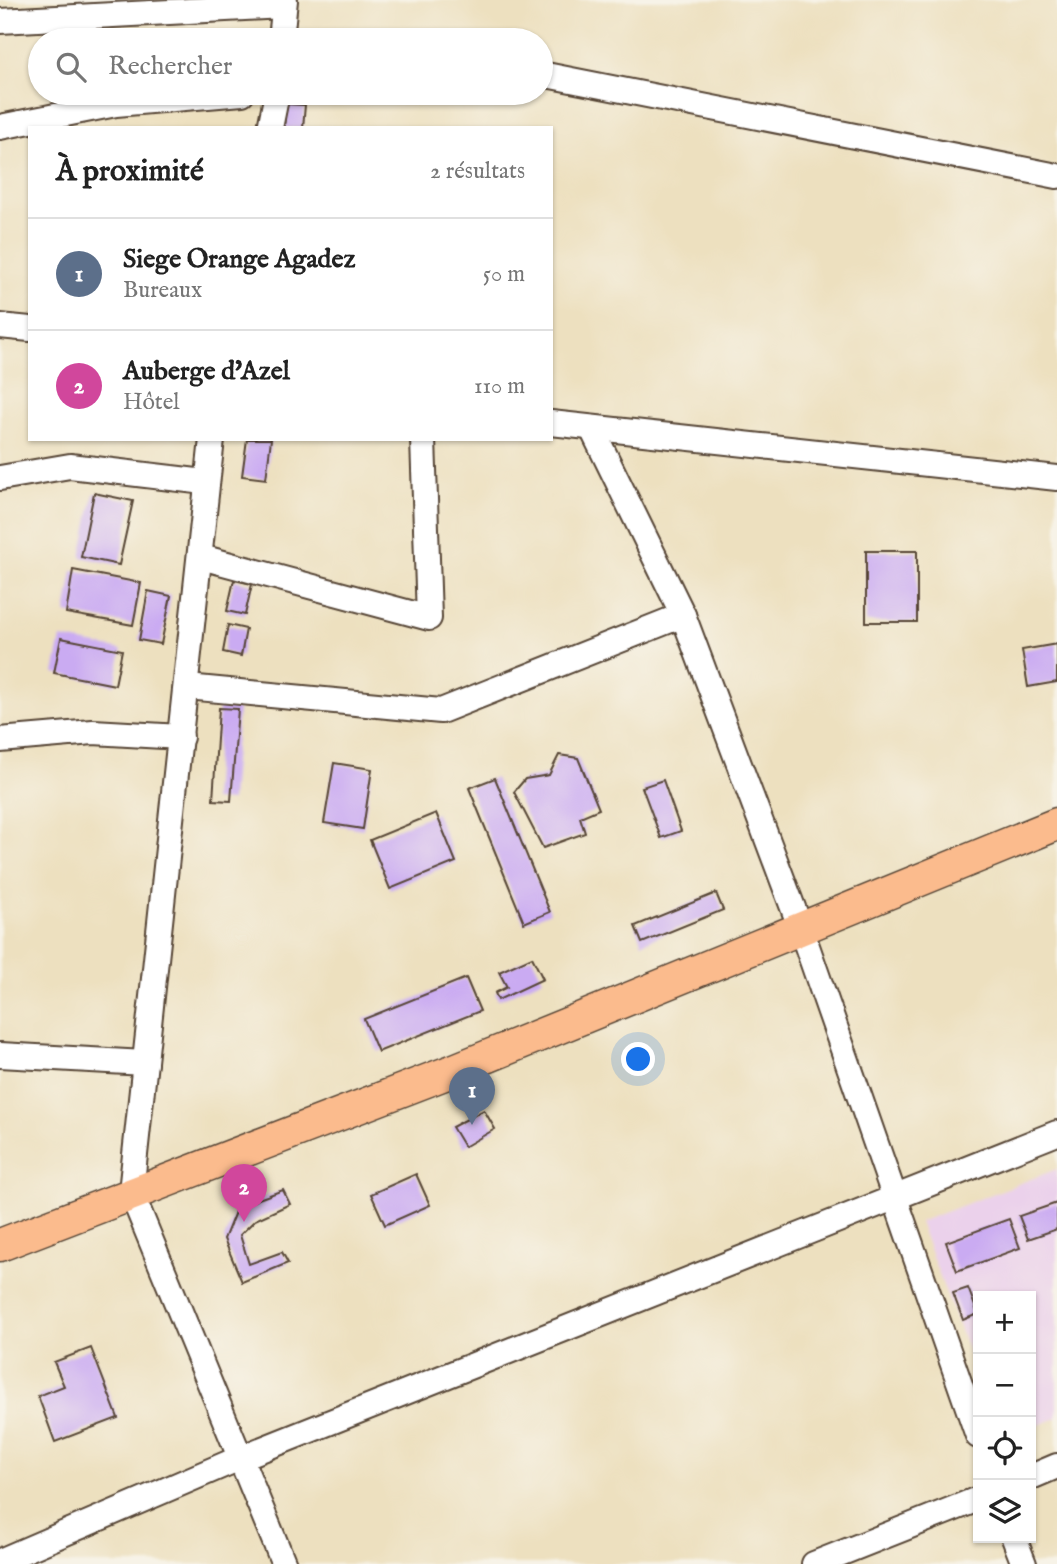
<!DOCTYPE html>
<html lang="fr">
<meta charset="utf-8">
<style>
:root{--surface:#fff;--page:#f2f2f2;--text:#222;--muted:#767676;--line:#e0e0e0;--accent:#2563eb}
body{margin:0;font-family:"IM FELL English",serif;background:var(--page);color:var(--text)}
.controls{position:absolute;right:21px;bottom:21px;display:grid;overflow:hidden;border-radius:0px;box-shadow:0 2px 5px #0004}
.controls button{width:63px;height:63px;display:grid;place-items:center;padding:0;border:0;border-bottom:2px solid var(--line);background:var(--surface);color:var(--text);font:35px sans-serif}
.you{position:absolute;left:639px;top:1060px;width:24px;height:24px;margin:-18px;border:5px solid #fff;border-radius:50%;background:#1a73e8;box-shadow:0 0 0 10px #1a73e833}
.badge{display:grid;place-items:center;width:46px;height:46px;border-radius:50%;background:var(--accent);color:#fff;font-size:23px;font-weight:700}
.pin{position:absolute;translate:-50% -58px;filter:drop-shadow(0 2px 4px #0008)}
.pin::after{content:'';position:absolute;top:37px;width:24px;height:21px;background:inherit;clip-path:polygon(0 0,100% 0,50% 100%)}
.list{margin:0;padding:0;list-style:none}
h2{display:flex;justify-content:space-between;align-items:center;height:91px;margin:0;padding:0 28px;font-size:30px}
h2 small{font-size:23px;font-weight:400;color:var(--muted)}
.list li{display:grid;grid-template-columns:46px 1fr auto;gap:21px;align-items:center;box-sizing:border-box;height:112px;padding:0 28px;border-top:2px solid var(--line)}
.list b{display:block;font-size:26px;white-space:nowrap}
.list p{margin:0;font-size:23px;white-space:nowrap;color:var(--muted)}
.list em{font-size:23px;font-style:normal;color:var(--muted)}
.icon{flex:none;width:38px;height:38px;fill:none;stroke:currentColor;stroke-width:2;stroke-linecap:round;stroke-linejoin:round}
.map{position:relative;flex:none;width:1057px;height:1564px;overflow:hidden}
.search{position:absolute;background:var(--surface);box-shadow:0 2px 5px #0004;left:28px;top:28px;width:525px;height:77px;display:flex;align-items:center;gap:18px;box-sizing:border-box;padding:0 24px;border-radius:38px;color:var(--muted);font-size:26px}
.panel{position:absolute;background:var(--surface);box-shadow:0 2px 5px #0004;left:28px;top:126px;width:525px;height:315px;border-radius:0px}
.map>svg:first-child{display:block}
.built{fill:#ebd1eb}
.building{fill:#caabf2}
.lines{fill:none;stroke-linecap:round;stroke-linejoin:round}
.minor-casing{stroke:#564536;stroke-width:28}
.major-casing{stroke:#564536;stroke-width:35}
.minor{stroke:#fff;stroke-width:24}
.major{stroke:#fbbb8d;stroke-width:32}
</style>
<div class="map">
<svg width="1057" height="1564" viewBox="0 0 1057 1564">
<rect width="100%" height="100%" fill="#f7f3e8"/>
<filter id="ink" filterUnits="userSpaceOnUse"><feTurbulence type="fractalNoise" baseFrequency=".0143" numOctaves="2"/><feDisplacementMap in="SourceGraphic" scale="14" xChannelSelector="R" yChannelSelector="G"/><feConvolveMatrix kernelMatrix="1 2 1 2 8 2 1 2 1" color-interpolation-filters="sRGB"/></filter>
<filter id="wash" filterUnits="userSpaceOnUse"><feTurbulence type="fractalNoise" baseFrequency=".00686" numOctaves="4" result="noise"/><feDisplacementMap in="SourceGraphic" scale="28" xChannelSelector="R" yChannelSelector="G"/><feGaussianBlur stdDeviation="1.57" result="paint"/><feColorMatrix in="noise" values="0 0 0 0 0 0 0 0 0 0 0 0 0 0 0 0 0 1.4 0 .05"/><feComposite in="paint" operator="in"/></filter>
<g filter="url(#wash)">
<rect width="100%" height="100%" fill="#ede0bf"/>
<path class="built" d="M1057,1169V1418L1031,1428V1296H978V1377L919,1222Z"/>
<g id="blocks">
<g class="building">
<path d="M286,104L305,105L303,128H284Z"/>
<path d="M247,439H271L266,479L242,476Z"/>
<path d="M94,493L133,501L119,565L81,557Z"/>
<rect x="866" y="551" width="51" height="71"/>
<path d="M73,570L141,583L133,625L66,613Z"/>
<path d="M234,580L252,584L245,615L227,611Z"/>
<path d="M148,591L171,596L161,644L139,640Z"/>
<path d="M228,625L246,629L241,656L223,652Z"/>
<path d="M61,638L122,650L115,685L54,673Z"/>
<path d="M1057,644V682L1028,687L1022,650Z"/>
<path d="M219,708L238,709L231,801L213,800Z"/>
<path d="M559,755L578,758L599,809L580,817L585,833L543,848L514,792L525,779L549,775Z"/>
<path d="M334,763L372,769L363,829L324,823Z"/>
<path d="M495,778L550,912L524,923L469,788Z"/>
<path d="M663,780L681,831L661,838L642,787Z"/>
<path d="M436,813L456,862L390,889L370,840Z"/>
<path d="M716,893L723,910L642,943L635,926Z"/>
<path d="M532,957L543,979L498,1000L495,993L507,987L499,972Z"/>
<path d="M466,978L480,1011L378,1052L364,1019Z"/>
<path d="M484,1110L495,1129L464,1147L452,1127Z"/>
<path d="M416,1174L430,1205L385,1225L371,1194Z"/>
<path d="M283,1190L290,1204L255,1220L240,1235L249,1264L282,1252L288,1263L242,1282L224,1239L237,1207Z"/>
<path d="M1057,1203V1229L1028,1239L1019,1216Z"/>
<path d="M1009,1219L1020,1248L957,1271L946,1242Z"/>
<path d="M968,1288L978,1314L963,1320L953,1293Z"/>
<path d="M91,1348L118,1418L55,1442L38,1396L64,1386L54,1362Z"/>
</g>
</g>
</g>
<g filter="url(#ink)">
<use href="#blocks" fill-opacity="0" stroke="#564536" stroke-width="2"/>
<g class="lines">
<g class="minor-casing">
<g id="minor">
<path d="M0,21L284,6"/>
<path d="M281,40L285,0"/>
<path d="M541,74L1057,176"/>
<path d="M0,127L116,104L242,93"/>
<path d="M270,128L277,93"/>
<path d="M0,326L30,329"/>
<path d="M551,423L1057,478"/>
<path d="M592,429L683,615L801,929L978,1436"/>
<path d="M212,439L131,1192L284,1564"/>
<path d="M0,478L70,466L205,482"/>
<path d="M201,557L429,618L423,439"/>
<path d="M187,687L441,711L683,615"/>
<path d="M0,740L93,732L181,737"/>
<path d="M0,1055L145,1063"/>
<path d="M1031,1477L1057,1466"/>
<path d="M1014,1538L1024,1564"/>
<path d="M0,1561L240,1458L1057,1133"/>
<path d="M814,1564L978,1499"/>
</g>
</g>
<g class="major-casing">
<path id="major" d="M0,1245L452,1071L1057,824"/>
</g>
<use href="#minor" class="minor"/>
<use href="#major" class="major"/>
</g>
</g>
</svg>
<div class="controls">
<button>+</button>
<button>−</button>
<button><svg class="icon" aria-label="locate" viewBox="0 0 24 24"><circle cx="12" cy="12" r="6"/><path d="M12 2v4M12 18v4M2 12h4M18 12h4"/></svg></button>
<button><svg class="icon" aria-label="layers" viewBox="0 0 24 24"><path d="M12 4l9 5-9 5-9-5zM3 14l9 5 9-5"/></svg></button>
</div>
<div class="you"></div>
<div class="pin badge" style="left:472px;top:1125px;background:#5c6f8a">1</div>
<div class="pin badge" style="left:244px;top:1222px;background:#d1479c">2</div>
<div class="search"><svg class="icon" aria-label="search" viewBox="0 0 24 24"><circle cx="10" cy="10" r="6"/><path d="M15 15l6 6"/></svg>Rechercher</div>
<section class="panel">
<h2>À proximité<small>2 résultats</small></h2>
<ul class="list">
<li><span class="badge" style="background:#5c6f8a">1</span><div><b>Siege Orange Agadez</b><p>Bureaux</p></div><em>50 m</em></li>
<li><span class="badge" style="background:#d1479c">2</span><div><b>Auberge d'Azel</b><p>Hôtel</p></div><em>110 m</em></li>
</ul>
</section>
</div>
